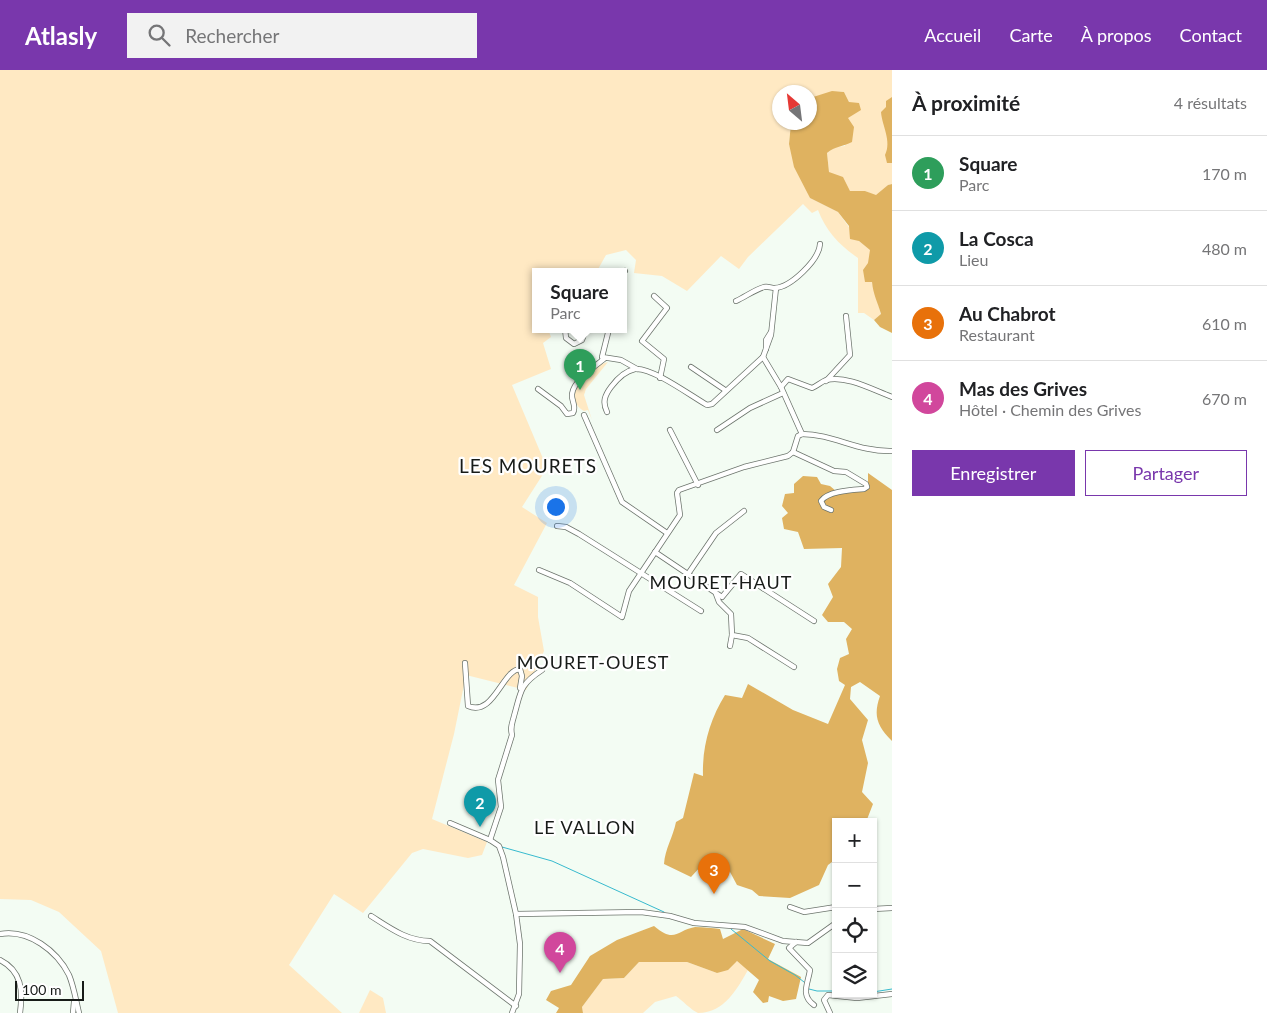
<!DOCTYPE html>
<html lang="fr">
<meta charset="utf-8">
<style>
:root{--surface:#fff;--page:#f2f2f2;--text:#202124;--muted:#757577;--line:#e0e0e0;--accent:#7937ac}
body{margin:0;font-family:Lato,sans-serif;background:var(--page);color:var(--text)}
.controls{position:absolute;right:15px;bottom:15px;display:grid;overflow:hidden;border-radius:0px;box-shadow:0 1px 4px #0004}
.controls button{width:45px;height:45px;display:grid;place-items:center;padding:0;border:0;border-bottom:1px solid var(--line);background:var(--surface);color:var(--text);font:25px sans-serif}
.compass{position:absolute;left:772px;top:15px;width:45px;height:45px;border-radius:50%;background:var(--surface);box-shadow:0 1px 4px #0004;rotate:332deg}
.scale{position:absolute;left:15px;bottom:12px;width:69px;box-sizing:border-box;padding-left:5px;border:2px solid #171b18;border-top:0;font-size:14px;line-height:18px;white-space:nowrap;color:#171b18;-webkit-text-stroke:4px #fff;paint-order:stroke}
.you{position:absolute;left:555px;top:436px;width:18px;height:18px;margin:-12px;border:4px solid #fff;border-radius:50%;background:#1a73e8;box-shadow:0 0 0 8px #1a73e833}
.badge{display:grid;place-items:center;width:32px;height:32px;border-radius:50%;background:var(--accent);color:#fff;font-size:16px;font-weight:700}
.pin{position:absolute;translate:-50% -41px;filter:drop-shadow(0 1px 2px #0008)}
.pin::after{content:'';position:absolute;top:26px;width:18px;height:15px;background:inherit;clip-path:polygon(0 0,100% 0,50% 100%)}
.popup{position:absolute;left:532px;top:198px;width:95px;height:65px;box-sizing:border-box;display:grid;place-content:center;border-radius:0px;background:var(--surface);filter:drop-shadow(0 1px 4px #0005);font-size:16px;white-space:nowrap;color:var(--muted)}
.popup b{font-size:19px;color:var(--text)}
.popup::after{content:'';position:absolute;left:50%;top:100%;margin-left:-10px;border:10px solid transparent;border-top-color:var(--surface)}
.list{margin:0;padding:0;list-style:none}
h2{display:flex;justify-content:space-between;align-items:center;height:65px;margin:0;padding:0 20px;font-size:21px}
h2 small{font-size:16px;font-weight:400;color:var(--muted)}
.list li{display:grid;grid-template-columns:32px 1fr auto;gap:15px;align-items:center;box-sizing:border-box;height:75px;padding:0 20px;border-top:1px solid var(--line)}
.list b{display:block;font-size:19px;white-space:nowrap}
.list p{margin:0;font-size:16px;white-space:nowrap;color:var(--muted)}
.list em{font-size:16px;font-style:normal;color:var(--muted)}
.actions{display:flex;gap:10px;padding:15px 20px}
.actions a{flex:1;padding:11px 0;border:1px solid var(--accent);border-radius:0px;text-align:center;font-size:18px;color:var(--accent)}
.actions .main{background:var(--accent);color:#fff}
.icon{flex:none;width:28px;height:28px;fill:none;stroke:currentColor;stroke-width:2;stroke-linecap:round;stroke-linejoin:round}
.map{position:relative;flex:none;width:892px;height:943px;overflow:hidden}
header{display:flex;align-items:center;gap:30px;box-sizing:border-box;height:70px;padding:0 25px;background:var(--accent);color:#fff}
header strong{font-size:24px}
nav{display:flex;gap:28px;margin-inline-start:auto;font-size:18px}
.search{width:350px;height:45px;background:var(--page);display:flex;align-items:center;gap:12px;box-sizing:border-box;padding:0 18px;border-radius:0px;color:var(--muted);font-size:19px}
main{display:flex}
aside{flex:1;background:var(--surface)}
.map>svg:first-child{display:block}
.green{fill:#ffe9c3}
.forest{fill:#dfb260}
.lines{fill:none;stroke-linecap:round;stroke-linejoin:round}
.stream{stroke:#37bace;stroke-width:1}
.minor-casing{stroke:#6d756d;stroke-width:6}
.minor{stroke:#fff;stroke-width:4.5}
.labels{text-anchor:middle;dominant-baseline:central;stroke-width:4.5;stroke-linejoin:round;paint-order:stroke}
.neighbourhood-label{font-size:18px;letter-spacing:1px;fill:#171b18;stroke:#fff}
.quarter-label{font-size:19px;letter-spacing:1px;fill:#171b18;stroke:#fff}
</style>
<header>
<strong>Atlasly</strong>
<div class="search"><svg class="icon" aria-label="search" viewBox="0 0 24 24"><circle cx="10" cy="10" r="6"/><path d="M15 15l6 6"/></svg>Rechercher</div>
<nav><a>Accueil</a><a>Carte</a><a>À propos</a><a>Contact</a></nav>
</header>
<main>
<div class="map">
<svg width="892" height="943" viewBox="0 0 892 943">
<rect width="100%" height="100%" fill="#f3fcf3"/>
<g class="green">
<path d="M0,0H892V114L888,115L876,126L865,121H850L829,102L827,83L835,77L845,76L849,32L844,22C829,20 822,28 810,28V22H780V52L791,53L789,74L810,128L838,142L859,171L871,180C866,206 876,221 881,245L874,250L864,243H858V188C839,175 826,161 818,140L812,143L803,134L748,187L739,199L721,186L687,221L662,206L634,203L636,190L626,180L606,185L597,201H536V259H548L551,267L543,273L551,299L512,315L547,398L522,437L547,453L514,515L538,527V547L544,581L526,620L466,605L454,664L432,749L487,772L482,785L468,788L423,779L412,783L363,843L334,824L289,895L342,943H118L101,881L59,842L31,830L0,829Z"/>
<path d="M608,292L586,319L584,325L592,350L588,340L584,341C559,326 590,296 608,292Z"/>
<path d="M670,891L687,892L717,903L737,891L748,900C738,917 725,943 698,943C691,940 682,930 676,926L655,932L643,943H583L582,937L603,909L624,908L639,892Z"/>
<path d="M370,920L383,928L386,943H359Z"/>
</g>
<g class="forest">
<path d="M832,21L844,22L849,32L859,33L861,40L848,48L854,57L852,72C843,77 835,76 827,83L829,102L843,107L850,121H865L876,125L888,115L892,114V263L880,257L874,250L881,244C878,233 873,224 872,212H865L863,200L868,193L870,180L859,171L850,169L849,156L838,142L810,128L794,97L789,74L791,53L810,52V28Z"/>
<path d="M892,27V93H887L885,85C892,71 882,56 881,42L886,37V31Z"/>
<path d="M868,403L892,420V671C877,656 873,646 880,626L860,612L851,617L850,629L868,650L862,670L868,693L862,722L873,734L866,752H836V789L828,795L819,815L790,828L759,826L752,820L737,815L730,802L722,794L702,795L691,807L664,794C665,779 673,767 676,752L683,748L694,703L703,706C702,677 710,649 725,625L742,628L748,614L793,640L828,654L845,615L839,611L837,599L840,588L849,584L846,569L852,559L844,552H828L822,545L833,527L828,514L841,497L842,478L804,479L798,462L784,459L782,448L788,443L782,436L785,424L794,423V414L803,406L817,407L821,414L830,416L836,421L868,417Z"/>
<path d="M654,856C675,874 677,860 695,857C703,857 712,858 720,859L723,869L743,859L775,874L768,889L801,907L796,929L783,931L769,926L768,932L763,933L753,922L759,910L737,891L728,900L717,903L687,892H639L624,908L603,909L582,937L583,943H556L559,938L546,930L551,921L571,915L590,886L617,870Z"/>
</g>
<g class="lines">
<g class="stream">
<path d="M502,777L552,791L664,842"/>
<path d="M731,859L770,891L795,905L804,912"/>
<path d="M809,919L817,921H836"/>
<path d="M873,922L892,919"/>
<path d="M857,924H859"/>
</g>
<g class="minor-casing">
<g id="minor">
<path d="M624,202L625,201"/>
<path d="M654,226L667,238L642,271L664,289L660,308"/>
<path d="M736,231C745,227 754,220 764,217C768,216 771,218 775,218C791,217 819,190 820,174"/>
<path d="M565,259L566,268L574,274L582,270L586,259"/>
<path d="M609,259L602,287L621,290L637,299"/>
<path d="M766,279V270L771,262"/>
<path d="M763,287L781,317L802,364"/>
<path d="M691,297L725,320"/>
<path d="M826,311L850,285L846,246"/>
<path d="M781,317L788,309L812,318C817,316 821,312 826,310C847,305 873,320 892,327"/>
<path d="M538,319L561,336L567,344L573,343C577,336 571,331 572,324C574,310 594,297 604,289"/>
<path d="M607,342C602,332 605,325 611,317C617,309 625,301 635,299C652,297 691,326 707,335L712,334L763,287L771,265L776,218"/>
<path d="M584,345L622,432L667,463"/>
<path d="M670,360L698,415"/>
<path d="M717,360L750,338L783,323"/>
<path d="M802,364C834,364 857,382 892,381"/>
<path d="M793,382L834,401L846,402L866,414L867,417L864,419C852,420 828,421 821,431L824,437L831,440"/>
<path d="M557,456L566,457L579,464L701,541"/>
<path d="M655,482L722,527L741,504L814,551"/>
<path d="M539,500L570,513L622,547L629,521L680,445L677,423L679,420L744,397L788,386L793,382L798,366L802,364"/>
<path d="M688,504L716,463L744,441"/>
<path d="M716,524L719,532L731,544L732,565L748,568L794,597"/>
<path d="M730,576L732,565"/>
<path d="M465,593L468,636C494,647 502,600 520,599L522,606L520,618"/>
<path d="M450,753L490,770L499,776L503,787L516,844L520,874L519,924L512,943"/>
<path d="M490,770L501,737L498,710L512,665C510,657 512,654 514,646C521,622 519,615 542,600"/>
<path d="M790,837L804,842L836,837"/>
<path d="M873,839L892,838"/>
<path d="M516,844L641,842L670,846L694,853L745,857L783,871L808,873L836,853"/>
<path d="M371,846C390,858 407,871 430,871L516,936"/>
<path d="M0,864C29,859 57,881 69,905C74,917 76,931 79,943"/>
<path d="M796,872L789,878L810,900C808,914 800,925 814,935"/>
<path d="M0,890C22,901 23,921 20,943"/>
<path d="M73,943L74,932"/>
<path d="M830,943L824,930L828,925L857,928L892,924"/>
</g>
</g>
<use href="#minor" class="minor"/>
</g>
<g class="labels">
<g class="neighbourhood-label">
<text x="721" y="512">MOURET-HAUT</text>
<text x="593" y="592">MOURET-OUEST</text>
<text x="585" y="757">LE VALLON</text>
</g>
<g class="quarter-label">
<text x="528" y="395">LES MOURETS</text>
</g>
</g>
</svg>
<div class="controls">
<button>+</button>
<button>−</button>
<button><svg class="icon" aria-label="locate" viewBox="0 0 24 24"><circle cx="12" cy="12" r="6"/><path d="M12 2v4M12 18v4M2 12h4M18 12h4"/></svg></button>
<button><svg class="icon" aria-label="layers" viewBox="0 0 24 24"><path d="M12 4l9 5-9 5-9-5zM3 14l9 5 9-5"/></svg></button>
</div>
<svg class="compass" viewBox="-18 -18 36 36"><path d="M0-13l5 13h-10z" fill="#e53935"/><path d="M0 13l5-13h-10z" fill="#757577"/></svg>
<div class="scale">100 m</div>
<div class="you"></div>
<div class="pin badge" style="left:580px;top:320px;background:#2e9e5b">1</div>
<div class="popup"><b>Square</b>Parc</div>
<div class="pin badge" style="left:480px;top:757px;background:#0f9aa8">2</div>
<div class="pin badge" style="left:714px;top:824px;background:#e8710a">3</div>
<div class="pin badge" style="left:560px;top:903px;background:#d1479c">4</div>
</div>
<aside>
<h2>À proximité<small>4 résultats</small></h2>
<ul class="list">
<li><span class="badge" style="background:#2e9e5b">1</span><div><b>Square</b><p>Parc</p></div><em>170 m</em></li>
<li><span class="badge" style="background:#0f9aa8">2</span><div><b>La Cosca</b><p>Lieu</p></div><em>480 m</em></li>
<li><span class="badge" style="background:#e8710a">3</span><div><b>Au Chabrot</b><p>Restaurant</p></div><em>610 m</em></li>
<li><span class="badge" style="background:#d1479c">4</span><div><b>Mas des Grives</b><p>Hôtel · Chemin des Grives</p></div><em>670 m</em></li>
</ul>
<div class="actions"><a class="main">Enregistrer</a><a>Partager</a></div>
</aside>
</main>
